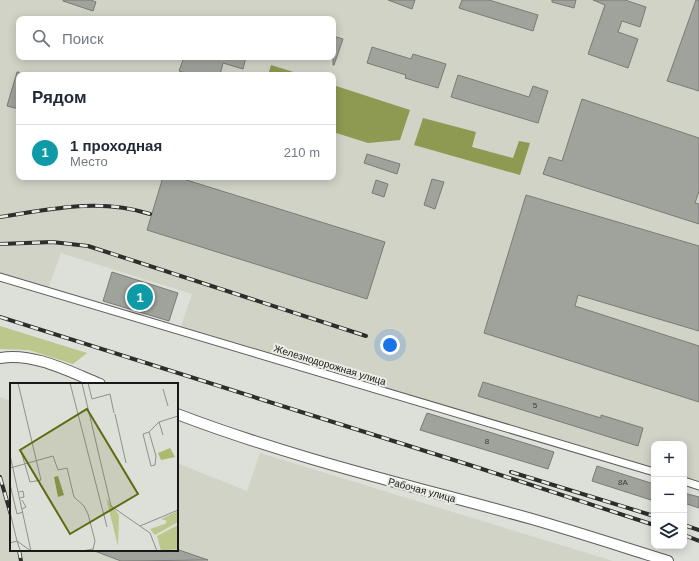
<!DOCTYPE html>
<html lang="ru">
<meta charset="utf-8">
<style>
:root{--surface:#fff;--page:#f2f2f3;--text:#1f2937;--muted:#747a83;--line:#e0e1e3;--accent:#d93025}
body{margin:0;font-family:Helvetica,sans-serif;background:var(--page);color:var(--text)}
.controls{position:absolute;right:12px;bottom:12px;display:grid;overflow:hidden;border-radius:8px;box-shadow:0 2px 10px #0003}
.controls button{width:36px;height:36px;display:grid;place-items:center;padding:0;border:0;border-bottom:1px solid var(--line);background:var(--surface);color:var(--text);font:20px sans-serif}
.you{position:absolute;left:390px;top:345px;width:14px;height:14px;margin:-10px;border:3px solid #fff;border-radius:50%;background:#1a73e8;box-shadow:0 0 0 6px #1a73e833}
.badge{display:grid;place-items:center;width:26px;height:26px;border-radius:50%;background:var(--accent);color:#fff;font-size:13px;font-weight:700}
.pin{position:absolute;translate:-50% -50%;border:2px solid #fff;box-shadow:0 1px 4px #0006}
.list{margin:0;padding:0;list-style:none}
h2{display:flex;justify-content:space-between;align-items:center;height:52px;margin:0;padding:0 16px;font-size:17px}
h2 small{font-size:13px;font-weight:400;color:var(--muted)}
.list li{display:grid;grid-template-columns:26px 1fr auto;gap:12px;align-items:center;box-sizing:border-box;height:56px;padding:0 16px;border-top:1px solid var(--line)}
.list b{display:block;font-size:15px;white-space:nowrap}
.list p{margin:0;font-size:13px;white-space:nowrap;color:var(--muted)}
.list em{font-size:13px;font-style:normal;color:var(--muted)}
.icon{flex:none;width:22px;height:22px;fill:none;stroke:currentColor;stroke-width:2;stroke-linecap:round;stroke-linejoin:round}
.map{position:relative;flex:none;width:699px;height:561px;overflow:hidden}
.search{position:absolute;background:var(--surface);box-shadow:0 2px 10px #0003;left:16px;top:16px;width:320px;height:44px;display:flex;align-items:center;gap:10px;box-sizing:border-box;padding:0 14px;border-radius:8px;color:var(--muted);font-size:15px}
.panel{position:absolute;background:var(--surface);box-shadow:0 2px 10px #0003;left:16px;top:72px;width:320px;height:108px;border-radius:8px}
.map>svg:first-child{display:block}
.built{fill:#d0d3c6;fill-rule:evenodd}
.green{fill:#bbc78b}
.water{fill:#8e9a51}
.building{fill:#a0a29c;stroke:#7a7b76}
.lines{fill:none;stroke-linecap:round;stroke-linejoin:round}
.street-casing{stroke:#5d5e59;stroke-width:9}
.secondary-casing{stroke:#5d5e59;stroke-width:12}
.street{stroke:#fff;stroke-width:7}
.secondary{stroke:#fff;stroke-width:10}
.rail-casing{stroke:#2c2e2b;stroke-width:4}
.rail{stroke:#ebece6;stroke-width:2.5;stroke-dasharray:8;stroke-linecap:butt}
.labels{text-anchor:middle;dominant-baseline:central;stroke-width:4;stroke-linejoin:round;paint-order:stroke}
.number-label{font-size:8px;fill:#3a3b38}
.street-label{font-size:10px;fill:#181917;stroke:#ebece6}
.inset-road{fill:none;stroke:#8e908b;stroke-width:1}
.view{fill:#5f6a11;fill-opacity:0.15;stroke:#5f6a11;stroke-width:2}
.inset-edge{fill:none;stroke:#181917;stroke-width:2}
</style>
<div class="map">
<svg width="699" height="561" viewBox="0 0 699 561">
<rect width="100%" height="100%" fill="#dddfd9"/>
<g class="built">
<path d="M0,0H699V481L684,477V444H654V468L179,332L192,294L61,253L47,291L0,277ZM19,19H333V57H19ZM19,75H333V177H19Z"/>
<path d="M0,397L11,401V550H177V463L247,491L260,453L613,561H0Z"/>
</g>
<path class="green" d="M0,326L87,353L73,364L29,350L0,349Z"/>
<g class="water">
<path d="M271,65L303,75H268Z"/>
<path d="M333,85L410,110L400,140L368,143L333,132Z"/>
<path d="M423,118L476,132L472,147L513,158L519,141L530,143L520,175L414,145Z"/>
</g>
<g class="building">
<path d="M63,0H91L96,2L93,11L63,1Z"/>
<path d="M388,0H415L412,9Z"/>
<path d="M462,0H489L538,15L533,31L459,8Z"/>
<path d="M552,0H576L574,8L552,2Z"/>
<path d="M593,0H625L646,7L640,27L622,21L618,32L638,39L628,68L588,54L605,5Z"/>
<path d="M696,0H699V91L667,81Z"/>
<path d="M333,36L343,39L334,65H333Z"/>
<path d="M372,47L411,59L413,54L446,64L438,88L405,78L406,75L367,63Z"/>
<path d="M184,57H246L243,69L223,63L220,75H193L179,71Z"/>
<path d="M17,72H19V109L7,106Z"/>
<path d="M458,75L529,97L533,86L548,91L538,123L451,97Z"/>
<path d="M582,99L699,138V191L695,203L699,204V224L543,174L549,157L562,161Z"/>
<path d="M367,154L400,164L397,174L364,163Z"/>
<path d="M163,177H177L385,242L367,299L147,230Z"/>
<path d="M432,179L444,182L435,209L424,205Z"/>
<path d="M376,180L388,184L384,197L372,193Z"/>
<path d="M526,195L699,246V331L578,295L575,306L699,346V402L484,333Z"/>
<path d="M112,272L178,293L169,321L103,301Z"/>
<path d="M483,382L601,418V415L643,428L638,446L478,396Z"/>
<path d="M427,413L554,452L548,469L420,430Z"/>
<path d="M597,466L654,484V494L651,500L592,481Z"/>
<path d="M684,493L699,497V508L684,503Z"/>
<path d="M92,550H179L208,560L121,561Z"/>
</g>
<g class="lines">
<g class="street-casing">
<g id="street">
<path d="M0,277L654,472"/>
<path d="M684,481L699,486"/>
</g>
</g>
<g class="secondary-casing">
<g id="secondary">
<path d="M0,358C34,352 70,372 100,384"/>
<path d="M177,414C292,458 413,486 532,519C577,532 623,547 668,561"/>
</g>
</g>
<use href="#street" class="street"/>
<use href="#secondary" class="secondary"/>
<g class="rail-casing">
<g id="rail">
<path d="M0,217C52,209 99,198 150,214"/>
<path d="M0,244L52,242L88,246L366,336"/>
<path d="M0,317L476,467L654,525"/>
<path d="M511,472L654,516"/>
<path d="M0,477L11,515"/>
<path d="M684,525L699,530"/>
<path d="M684,535L699,541"/>
<path d="M19,550L21,561"/>
</g>
</g>
<use href="#rail" class="rail"/>
</g>
<g class="labels">
<g class="number-label">
<text x="535" y="405">5</text>
<text x="487" y="441">8</text>
<text x="623" y="482">8А</text>
</g>
<g class="street-label">
<text transform="translate(330 365) rotate(17)">Железнодорожная улица</text>
<text transform="translate(422 490) rotate(15)">Рабочая улица</text>
</g>
</g>
<g transform="translate(10 383)">
<rect width="168" height="168" fill="#dddfd9"/>
<path d="M96,115L109,132L108,163ZM168,128V139L145,152L140,146L155,141L157,138L151,136ZM168,142V166L151,168L147,153Z" fill="#bbc78b"/>
<path d="M160,65L165,74L151,77L148,70Z" fill="#acba6f"/>
<path d="M48,93L54,112L48,114L44,94Z" fill="#8e9a51"/>
<path class="inset-road" d="M8,0L31,97L20,99L11,68M60,0L97,144M72,0L101,123L140,150L147,168M78,0L82,16L100,11L104,30M153,6L158,23M105,31L116,80M139,49L146,73L145,82L141,83L133,51L139,49L149,39M153,52L149,39L168,33M0,72L21,168M0,85L43,73L48,87L57,85L64,114L74,123L78,131L85,158L83,166M0,101L7,131L13,129M9,109L13,108L14,114L10,115M12,126L16,124L12,117M0,129L7,158L21,168M130,143L168,127M0,160L7,158L10,167M72,168L83,166V168"/>
<path class="view" d="M77,26L128,111L60,151L10,67Z"/>
<rect width="168" height="168" class="inset-edge"/>
</g>
</svg>
<div class="controls">
<button>+</button>
<button>−</button>
<button><svg class="icon" aria-label="layers" viewBox="0 0 24 24"><path d="M12 4l9 5-9 5-9-5zM3 14l9 5 9-5"/></svg></button>
</div>
<div class="you"></div>
<div class="pin badge" style="left:140px;top:297px;background:#0f9aa8">1</div>
<div class="search"><svg class="icon" aria-label="search" viewBox="0 0 24 24"><circle cx="10" cy="10" r="6"/><path d="M15 15l6 6"/></svg>Поиск</div>
<section class="panel">
<h2>Рядом<small></small></h2>
<ul class="list">
<li><span class="badge" style="background:#0f9aa8">1</span><div><b>1 проходная</b><p>Место</p></div><em>210 m</em></li>
</ul>
</section>
</div>
